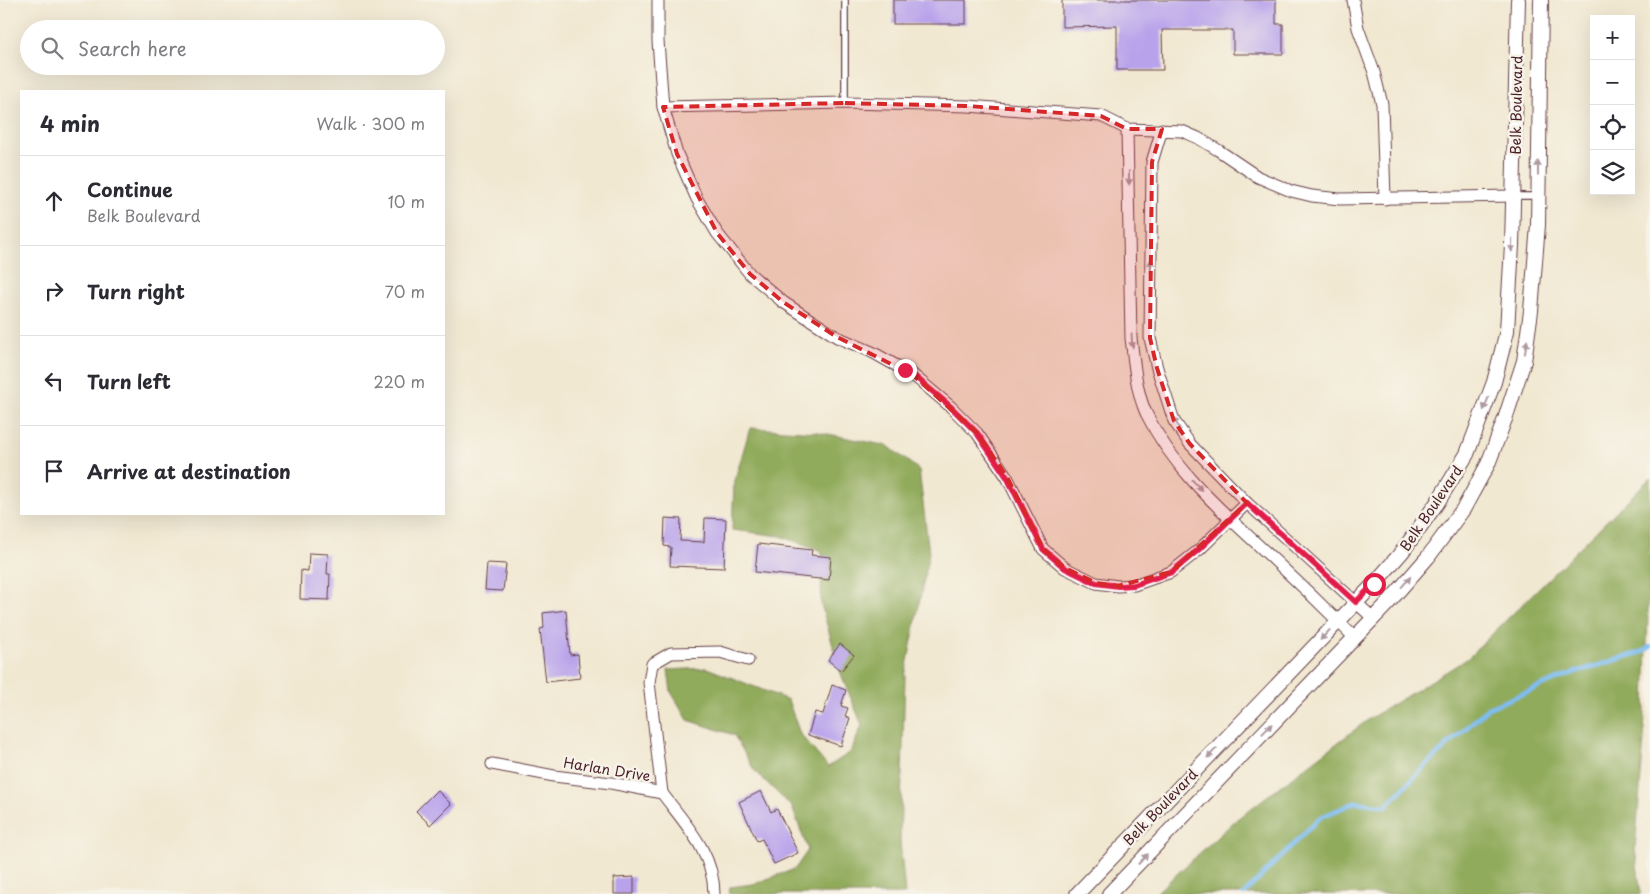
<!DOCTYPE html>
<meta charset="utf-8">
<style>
:root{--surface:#fff;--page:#f2f2f3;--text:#2b2b33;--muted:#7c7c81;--line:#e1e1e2}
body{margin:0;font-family:"Playpen Sans",sans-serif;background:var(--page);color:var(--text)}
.controls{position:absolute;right:15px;top:15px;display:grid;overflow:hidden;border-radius:0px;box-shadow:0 5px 20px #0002}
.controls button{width:45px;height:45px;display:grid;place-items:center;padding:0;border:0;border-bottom:1px solid var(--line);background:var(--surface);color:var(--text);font:25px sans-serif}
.stop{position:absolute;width:15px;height:15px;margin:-11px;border:4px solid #e11d48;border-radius:50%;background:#fff}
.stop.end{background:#e11d48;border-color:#fff;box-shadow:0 1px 5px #0008}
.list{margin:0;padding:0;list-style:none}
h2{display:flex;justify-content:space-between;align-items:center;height:65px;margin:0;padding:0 20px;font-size:21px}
h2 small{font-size:16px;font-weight:400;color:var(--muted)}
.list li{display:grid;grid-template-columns:32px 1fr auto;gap:15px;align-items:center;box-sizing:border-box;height:90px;padding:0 20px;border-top:1px solid var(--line)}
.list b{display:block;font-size:19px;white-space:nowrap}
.list p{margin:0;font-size:16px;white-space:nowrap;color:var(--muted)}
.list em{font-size:16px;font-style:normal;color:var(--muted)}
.icon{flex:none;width:28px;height:28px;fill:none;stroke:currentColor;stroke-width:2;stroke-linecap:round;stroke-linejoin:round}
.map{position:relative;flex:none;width:1650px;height:894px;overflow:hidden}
.search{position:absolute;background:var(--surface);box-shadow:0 5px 20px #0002;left:20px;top:20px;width:425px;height:55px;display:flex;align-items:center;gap:12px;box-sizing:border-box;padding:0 18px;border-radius:28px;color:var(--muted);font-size:19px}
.panel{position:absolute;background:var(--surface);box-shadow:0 5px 20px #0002;left:20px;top:90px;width:425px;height:425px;border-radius:0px}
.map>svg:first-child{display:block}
.forest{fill:#91ab5c;stroke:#6e6544}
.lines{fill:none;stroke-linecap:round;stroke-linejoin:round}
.stream{stroke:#7fbef3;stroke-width:4.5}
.building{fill:#b8a2eb}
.service-casing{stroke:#633d44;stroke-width:8}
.minor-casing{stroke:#633d44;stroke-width:13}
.tertiary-casing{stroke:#633d44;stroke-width:16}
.service{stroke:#fff;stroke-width:5.5}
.minor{stroke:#fff;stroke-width:11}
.tertiary{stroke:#fff;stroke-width:14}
.oneway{fill:#ae9aa0}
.route{stroke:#e11d48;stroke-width:6}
.marked{fill:#d62828;fill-opacity:0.2;stroke:#d62828;stroke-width:4;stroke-dasharray:10 6;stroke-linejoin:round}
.labels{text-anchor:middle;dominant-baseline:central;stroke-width:5;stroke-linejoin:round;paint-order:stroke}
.street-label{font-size:14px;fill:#4a1f2b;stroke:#f7f3e8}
</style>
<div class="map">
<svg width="1650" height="894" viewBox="0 0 1650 894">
<rect width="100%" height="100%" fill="#f7f3e8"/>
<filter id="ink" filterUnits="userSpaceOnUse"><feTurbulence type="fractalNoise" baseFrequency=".02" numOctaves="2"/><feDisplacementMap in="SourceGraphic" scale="10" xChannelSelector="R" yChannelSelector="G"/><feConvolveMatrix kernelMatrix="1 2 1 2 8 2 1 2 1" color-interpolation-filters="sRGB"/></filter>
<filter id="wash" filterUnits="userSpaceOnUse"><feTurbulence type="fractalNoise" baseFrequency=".0096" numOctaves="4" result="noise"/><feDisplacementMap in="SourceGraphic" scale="20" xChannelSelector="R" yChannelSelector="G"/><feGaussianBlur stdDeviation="1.12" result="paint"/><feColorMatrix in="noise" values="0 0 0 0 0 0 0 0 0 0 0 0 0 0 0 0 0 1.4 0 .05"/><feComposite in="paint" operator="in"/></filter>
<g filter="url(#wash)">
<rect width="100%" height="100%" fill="#f1e8d1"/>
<g class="forest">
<path d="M750,428L818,432L888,446L919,470L929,553L905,676L900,841L905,894H729L730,887L753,884L795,869L808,850L792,807L754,770L734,735L688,720L671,692L668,670L707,668L788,700L800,734L828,767L851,752L862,725L841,674L821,604L822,551L781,536L732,530L734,483Z"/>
<path d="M1650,478V544L1644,740L1635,849L1641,894H1155L1237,819L1369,719L1467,659Z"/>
</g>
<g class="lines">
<path class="stream" d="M1244,894L1319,818L1356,802L1386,806L1423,768L1488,708L1573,673L1642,652L1650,647"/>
</g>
<g id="blocks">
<g class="building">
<rect x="893" y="0" width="73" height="24"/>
<path d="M1062,0H1276V24H1283V54H1233V30H1162L1163,70H1117V26L1062,27Z"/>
<path d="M665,518L681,519L680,541L704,542L705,518L726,519L724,568L670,566L671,547L664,546Z"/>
<path d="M758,544L812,550L811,555L831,557L829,580L755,572Z"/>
<path d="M309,553L328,554L327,574H330L329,600L300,599L301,570L308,571Z"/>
<path d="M487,563L506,564L503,591L485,590Z"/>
<path d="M566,610L570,655L578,654L580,678L546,682L540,629L544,628L543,613Z"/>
<path d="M840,644L854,655L841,671L828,660Z"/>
<path d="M832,685L846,690L841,706L848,708L845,716L850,718L841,746L808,735L815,712L823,714Z"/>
<path d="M437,790L451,804L430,825L416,811Z"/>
<path d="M761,791L771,812L777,809L798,853L774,864L762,839L757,841L739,802Z"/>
<path d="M634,877V894H614V878Z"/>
</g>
</g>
</g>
<g filter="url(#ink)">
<use href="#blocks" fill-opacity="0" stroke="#633d44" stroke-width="1"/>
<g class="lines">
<g class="service-casing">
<g id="service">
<path d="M845,0V103"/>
<path d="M1514,196H1538"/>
</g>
</g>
<g class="minor-casing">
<g id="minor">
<path d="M658,0V41L663,107L677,154L697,199L717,233L750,274L783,302L837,337L872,352L913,375L951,407L977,433L1007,477L1043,549L1065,568L1096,583L1118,586L1134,585L1171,572L1199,550L1247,503"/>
<path d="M1353,0L1358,28L1374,72L1382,104L1385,199"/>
<path d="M663,107L845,103L968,106L1101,116L1127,129L1182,131L1198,138L1218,150L1258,177L1291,191L1312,196L1340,199L1514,196"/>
<path d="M1127,129L1131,338C1134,362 1136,391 1146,413C1174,471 1224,513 1270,556C1299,583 1327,610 1355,638"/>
<path d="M1162,129L1152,162L1150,338L1157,368L1174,421L1190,444L1247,503L1373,618"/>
<path d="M492,764L554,776L611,783L662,793C685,824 714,853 714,894"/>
<path d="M662,793L649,682L652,664L671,653L720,652L748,660"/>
</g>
</g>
<g class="tertiary-casing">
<g id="tertiary">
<path d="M1077,894L1374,584L1402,552L1437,503L1467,454L1494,382L1507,331L1512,245L1518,0"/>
<path d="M1109,894L1388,603L1428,557L1464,508L1488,464L1505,419L1524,361L1531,311L1538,225L1541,0"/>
</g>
</g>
<use href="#service" class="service"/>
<use href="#minor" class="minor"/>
<use href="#tertiary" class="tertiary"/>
</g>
<defs><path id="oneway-solid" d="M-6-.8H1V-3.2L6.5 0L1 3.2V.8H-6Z" transform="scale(1.25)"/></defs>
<g class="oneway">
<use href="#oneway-solid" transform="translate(1538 168) rotate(-90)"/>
<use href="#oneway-solid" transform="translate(1129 178) rotate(89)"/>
<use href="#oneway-solid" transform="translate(1512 245) rotate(92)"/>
<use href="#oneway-solid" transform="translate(1151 266) rotate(-89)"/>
<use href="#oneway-solid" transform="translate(1132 341) rotate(86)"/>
<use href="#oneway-solid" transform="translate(1526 347) rotate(-81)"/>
<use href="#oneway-solid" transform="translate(1486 404) rotate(111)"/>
<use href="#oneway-solid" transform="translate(1177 424) rotate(-120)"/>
<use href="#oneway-solid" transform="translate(1197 485) rotate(47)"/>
<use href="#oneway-solid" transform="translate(1406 582) rotate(-49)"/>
<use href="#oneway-solid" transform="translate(1325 635) rotate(133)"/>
<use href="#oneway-solid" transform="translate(1267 729) rotate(-46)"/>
<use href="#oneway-solid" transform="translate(1212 753) rotate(134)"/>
<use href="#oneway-solid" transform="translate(1143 859) rotate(-47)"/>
</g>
</g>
<g class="lines" filter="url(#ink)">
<path class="route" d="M905,370L913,375L951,407L977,433L1007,477L1043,549L1065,568L1096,583L1118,586L1134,585L1172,572L1198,550L1247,503L1356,602L1374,584"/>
</g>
<path class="marked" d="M845,103L968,106L1101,116L1127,129H1162L1152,162L1150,338L1157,368L1174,421L1190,444L1247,503L1171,572L1118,586L1096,583L1065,568L1043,549L1007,477L977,433L913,375L837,337L783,302L750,274L717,233L677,154L663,107Z"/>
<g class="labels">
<g class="street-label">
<text transform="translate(1516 105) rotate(-89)">Belk Boulevard</text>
<text transform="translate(1431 508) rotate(-56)">Belk Boulevard</text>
<text transform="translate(607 769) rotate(9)">Harlan Drive</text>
<text transform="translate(1160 807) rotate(-46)">Belk Boulevard</text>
</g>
</g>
</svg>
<div class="controls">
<button>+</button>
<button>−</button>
<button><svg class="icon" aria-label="locate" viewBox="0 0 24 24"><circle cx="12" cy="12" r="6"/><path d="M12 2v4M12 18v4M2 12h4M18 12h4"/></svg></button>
<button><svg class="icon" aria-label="layers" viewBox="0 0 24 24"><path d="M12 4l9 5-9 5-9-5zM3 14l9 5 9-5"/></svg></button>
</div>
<div class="stop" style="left:1374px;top:584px"></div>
<div class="stop end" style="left:905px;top:370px"></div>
<div class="search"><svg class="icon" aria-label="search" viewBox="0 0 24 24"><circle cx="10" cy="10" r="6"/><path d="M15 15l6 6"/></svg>Search here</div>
<section class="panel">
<h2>4 min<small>Walk · 300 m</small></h2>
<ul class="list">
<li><svg class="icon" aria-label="ahead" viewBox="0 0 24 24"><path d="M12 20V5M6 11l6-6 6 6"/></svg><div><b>Continue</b><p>Belk Boulevard</p></div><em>10 m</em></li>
<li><svg class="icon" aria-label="right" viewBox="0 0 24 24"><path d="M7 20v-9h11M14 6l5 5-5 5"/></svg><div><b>Turn right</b></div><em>70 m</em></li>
<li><svg class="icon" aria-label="left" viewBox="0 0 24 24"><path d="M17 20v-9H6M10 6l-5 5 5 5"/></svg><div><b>Turn left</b></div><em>220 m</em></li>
<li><svg class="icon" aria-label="arrive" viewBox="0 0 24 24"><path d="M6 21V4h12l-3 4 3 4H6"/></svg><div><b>Arrive at destination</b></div></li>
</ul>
</section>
</div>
